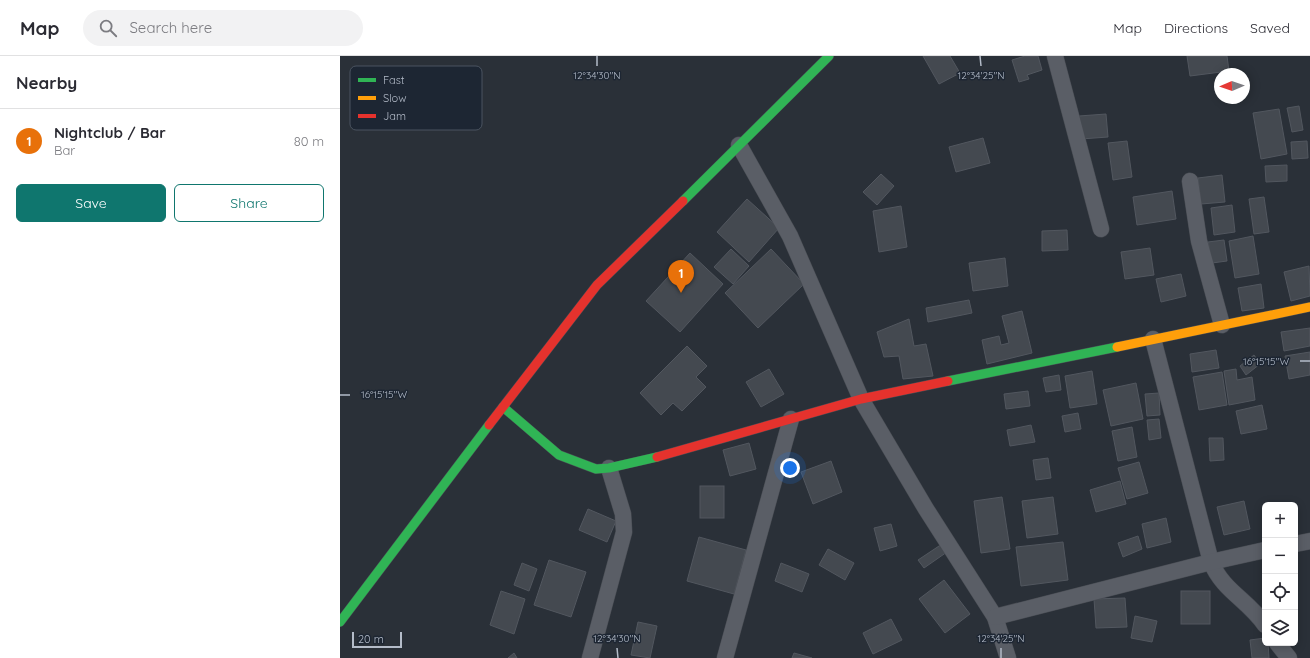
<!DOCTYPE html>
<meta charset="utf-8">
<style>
:root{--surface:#fff;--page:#f2f2f3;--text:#2b2b33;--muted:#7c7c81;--line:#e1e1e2;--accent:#0f766e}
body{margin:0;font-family:Quicksand,sans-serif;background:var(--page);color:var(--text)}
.controls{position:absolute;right:12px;bottom:12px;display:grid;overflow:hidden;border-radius:6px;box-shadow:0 2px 10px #0003}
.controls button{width:36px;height:36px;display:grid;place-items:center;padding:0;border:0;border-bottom:1px solid var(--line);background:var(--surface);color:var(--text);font:20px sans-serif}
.compass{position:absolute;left:874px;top:12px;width:36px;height:36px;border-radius:50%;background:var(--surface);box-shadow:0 2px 10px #0003;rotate:268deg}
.scale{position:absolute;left:12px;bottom:10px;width:50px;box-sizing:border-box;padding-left:4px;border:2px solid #b4bcc9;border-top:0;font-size:11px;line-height:14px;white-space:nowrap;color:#b4bcc9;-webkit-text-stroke:3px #1d2633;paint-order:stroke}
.you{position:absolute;left:450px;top:412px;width:14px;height:14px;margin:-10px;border:3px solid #fff;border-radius:50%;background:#1a73e8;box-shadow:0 0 0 6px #1a73e833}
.badge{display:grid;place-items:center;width:26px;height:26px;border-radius:50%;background:var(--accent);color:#fff;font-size:13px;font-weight:700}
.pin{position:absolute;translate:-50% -33px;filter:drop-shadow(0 1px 2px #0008)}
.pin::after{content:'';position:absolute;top:21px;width:14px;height:12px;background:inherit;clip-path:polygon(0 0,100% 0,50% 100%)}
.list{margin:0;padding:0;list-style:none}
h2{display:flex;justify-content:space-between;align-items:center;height:52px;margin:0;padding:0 16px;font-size:17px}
h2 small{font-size:13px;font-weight:400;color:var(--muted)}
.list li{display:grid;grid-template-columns:26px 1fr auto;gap:12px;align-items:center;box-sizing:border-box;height:64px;padding:0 16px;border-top:1px solid var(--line)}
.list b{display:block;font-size:15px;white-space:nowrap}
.list p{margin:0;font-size:13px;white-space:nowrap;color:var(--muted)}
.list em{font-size:13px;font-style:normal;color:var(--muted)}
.actions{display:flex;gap:8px;padding:12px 16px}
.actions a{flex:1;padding:9px 0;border:1px solid var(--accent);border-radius:6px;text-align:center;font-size:14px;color:var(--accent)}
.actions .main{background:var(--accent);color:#fff}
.icon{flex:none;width:22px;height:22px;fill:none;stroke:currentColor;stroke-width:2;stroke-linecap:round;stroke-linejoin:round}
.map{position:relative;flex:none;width:970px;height:602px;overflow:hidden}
header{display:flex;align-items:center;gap:24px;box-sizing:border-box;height:56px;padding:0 20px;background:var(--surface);border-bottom:1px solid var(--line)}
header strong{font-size:19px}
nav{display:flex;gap:22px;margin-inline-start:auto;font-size:14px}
.search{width:280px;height:36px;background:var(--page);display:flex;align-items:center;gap:10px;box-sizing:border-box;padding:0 14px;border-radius:22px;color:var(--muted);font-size:15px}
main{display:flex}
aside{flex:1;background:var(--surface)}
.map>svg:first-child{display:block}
.building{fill:#444950;stroke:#52575f}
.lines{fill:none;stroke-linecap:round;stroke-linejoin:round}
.street-casing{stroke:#484c53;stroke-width:17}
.fast-casing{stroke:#484c53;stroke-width:10}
.slow-casing{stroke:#484c53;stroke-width:10}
.jam-casing{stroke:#484c53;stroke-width:10}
.street{stroke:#5a5e66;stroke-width:16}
.fast{stroke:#30b455;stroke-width:9}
.slow{stroke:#ff9f0a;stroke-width:9}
.jam{stroke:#e5322d;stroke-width:9}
.ticks{fill:none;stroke:#b4bcc9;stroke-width:1.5}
.key{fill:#1d2633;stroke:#4a5360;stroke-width:1}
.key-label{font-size:11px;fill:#b4bcc9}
.ticks-label{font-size:10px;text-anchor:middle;fill:#b4bcc9;stroke:#1d2633;stroke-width:3;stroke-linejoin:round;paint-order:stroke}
</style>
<header>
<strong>Map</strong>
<div class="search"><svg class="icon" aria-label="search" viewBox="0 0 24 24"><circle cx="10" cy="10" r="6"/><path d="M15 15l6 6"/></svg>Search here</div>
<nav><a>Map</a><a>Directions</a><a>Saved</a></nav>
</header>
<main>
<aside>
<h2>Nearby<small></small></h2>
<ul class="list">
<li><span class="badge" style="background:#e8710a">1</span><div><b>Nightclub / Bar</b><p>Bar</p></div><em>80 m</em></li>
</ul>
<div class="actions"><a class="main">Save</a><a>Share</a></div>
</aside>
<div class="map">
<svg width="970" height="602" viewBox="0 0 970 602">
<rect width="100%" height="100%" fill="#2a3038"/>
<g class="building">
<path d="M583,0H610L620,17L599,28Z"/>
<path d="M685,0H698L702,14L687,19L689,23L679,26L672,4Z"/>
<path d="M847,0H887L889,15L850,20Z"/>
<path d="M959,50L963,74L952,76L947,52Z"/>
<path d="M939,53L947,98L921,103L913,57Z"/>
<path d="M766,58L768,81L741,83L739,60Z"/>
<path d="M643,82L650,107L616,116L609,91Z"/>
<path d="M787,85L792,121L773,124L768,87Z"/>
<path d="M967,85L968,102L952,103L951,86Z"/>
<path d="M947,109V125L926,126L925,110Z"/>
<path d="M541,118L554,130L537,149L523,136Z"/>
<path d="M882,119L885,146L861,148L858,122Z"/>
<path d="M832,135L836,163L797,169L793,141Z"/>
<path d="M924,141L929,176L914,178L909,143Z"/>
<path d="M407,143L439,172L409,206L377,176Z"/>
<path d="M892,149L895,176L874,179L871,152Z"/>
<path d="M561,150L567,191L539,196L533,155Z"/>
<path d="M727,174L728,194L702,195V175Z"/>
<path d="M913,180L919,218L895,222L889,185Z"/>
<path d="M884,184L887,205L872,207L868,186Z"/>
<path d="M810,192L814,219L785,223L781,196Z"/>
<path d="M391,193L409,210L393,228L374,211Z"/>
<path d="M431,193L464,228L418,272L385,237Z"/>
<path d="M350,197L383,228L340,276L306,245Z"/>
<path d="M665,202L668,230L633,235L629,207Z"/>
<path d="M969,210L970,240L951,245L944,216Z"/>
<path d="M841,218L846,240L821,246L816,223Z"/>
<path d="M921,228L924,252L902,255L898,232Z"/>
<path d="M629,244L632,257L588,266L586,252Z"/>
<path d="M682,255L692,297L647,308L642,284L659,280L661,289L669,287L662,260Z"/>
<path d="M569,263L574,290L586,288L593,320L563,323L559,300L544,301L537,276Z"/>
<path d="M970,272V290L944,295L941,276Z"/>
<path d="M347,290L367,310L356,321L366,331L342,355L333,347L321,359L300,337Z"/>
<path d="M876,294L879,312L852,316L850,298Z"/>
<path d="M970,296V319L949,323L945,300Z"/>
<path d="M914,299L920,308L906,319L900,310Z"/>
<path d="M429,313L444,338L421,351L406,326Z"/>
<path d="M896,313L897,324L912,321L915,344L889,349L884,315Z"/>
<path d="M752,315L757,348L730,352L725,320Z"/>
<path d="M882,316L887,349L859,354L853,321Z"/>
<path d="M719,319L721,334L706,336L703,322Z"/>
<path d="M796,327L803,363L771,370L763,334Z"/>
<path d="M688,335L690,350L666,353L664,338Z"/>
<path d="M819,337L820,359L807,360L805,338Z"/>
<path d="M922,349L927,373L901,378L896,355Z"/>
<path d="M738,357L741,373L725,376L722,360Z"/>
<path d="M819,363L821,382L809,384L807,364Z"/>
<path d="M691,369L695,386L670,390L667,374Z"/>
<path d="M792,371L797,401L778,405L772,375Z"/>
<path d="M869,382H883L884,404L870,405Z"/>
<path d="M409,387L416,413L390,420L383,394Z"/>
<path d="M708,402L711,422L696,424L693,404Z"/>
<path d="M491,405L502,436L473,448L461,416Z"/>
<path d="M799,406L808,437L787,443L778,412Z"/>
<path d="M780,425L786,448L756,456L750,434Z"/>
<rect x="360" y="430" width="24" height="32"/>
<path d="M662,441L670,493L641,497L634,445Z"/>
<path d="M713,441L718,478L687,482L682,445Z"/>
<path d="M904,445L910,473L884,479L877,451Z"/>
<path d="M248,453L276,465L267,486L239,474Z"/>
<path d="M826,462L831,486L807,492L802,468Z"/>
<path d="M551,468L557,490L540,495L534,472Z"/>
<path d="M798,480L802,493L783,501L778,487Z"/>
<path d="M359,481L406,494L394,538L347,525Z"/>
<path d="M723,486L728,524L681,530L676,491Z"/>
<path d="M602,488L607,496L584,512L578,504Z"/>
<path d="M488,493L514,507L505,524L479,509Z"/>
<path d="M209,504L246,516L231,561L194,549Z"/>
<path d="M182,507L197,513L189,535L174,529Z"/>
<path d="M441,507L469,518L462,536L435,525Z"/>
<path d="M604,524L630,558L605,577L579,543Z"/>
<path d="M161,535L185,543L174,578L150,569Z"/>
<rect x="841" y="535" width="29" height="33"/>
<path d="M785,542L787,571L756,572L754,543Z"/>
<path d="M795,560L817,565L812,586L791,582Z"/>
<path d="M551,563L562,584L533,598L523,577Z"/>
<path d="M298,566L317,570L310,602L291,599Z"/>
<path d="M925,582V587H928L929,602H912L910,584Z"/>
<path d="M174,597L177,602H168Z"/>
<path d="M454,597L472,602H452Z"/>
</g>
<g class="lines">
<g class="street-casing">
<g id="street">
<path d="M715,0L761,173"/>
<path d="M399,89L450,180L521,343L586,453L655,561L668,602"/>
<path d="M850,125L859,185L882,269"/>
<path d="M813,283L871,506C883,535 908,544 925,569"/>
<path d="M955,488L970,485"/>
<path d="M655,561L871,506L925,494"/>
<path d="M937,587L949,602"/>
<path d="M250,602L284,476L283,458L269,412"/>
<path d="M385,602L451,363"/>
</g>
</g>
<g class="fast-casing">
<g id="fast">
<path d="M343,145L489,0"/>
<path d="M608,325L777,291"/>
<path d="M163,351L219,399L256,413L269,412L317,401"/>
<path d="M0,566L149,369"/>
</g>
</g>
<g class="slow-casing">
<path id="slow" d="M777,291L970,251"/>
</g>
<g class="jam-casing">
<g id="jam">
<path d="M149,369L257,229L343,145"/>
<path d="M317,401L521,343L608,325"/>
</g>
</g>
<use href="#street" class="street"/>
<use href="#fast" class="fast"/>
<use href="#slow" class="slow"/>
<use href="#jam" class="jam"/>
</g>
<path class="ticks" d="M257,0V10M640,0L641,10M960,305H970M0,339H10M277,592L278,602M661,592V602"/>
<rect x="10" y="10" width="132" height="64" rx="6" class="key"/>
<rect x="18" y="22" width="18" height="4" fill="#30b455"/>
<rect x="18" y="40" width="18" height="4" fill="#ff9f0a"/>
<rect x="18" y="58" width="18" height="4" fill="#e5322d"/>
<g class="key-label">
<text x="43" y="28">Fast</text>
<text x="43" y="46">Slow</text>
<text x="43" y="64">Jam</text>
</g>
<g class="ticks-label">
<text x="257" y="23">12°34'30"N</text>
<text x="641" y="23">12°34'25"N</text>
<text x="926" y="309">16°15'15"W</text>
<text x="44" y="342">16°15'15"W</text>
<text x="277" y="586">12°34'30"N</text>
<text x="661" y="586">12°34'25"N</text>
</g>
</svg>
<div class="controls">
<button>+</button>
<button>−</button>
<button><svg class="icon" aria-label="locate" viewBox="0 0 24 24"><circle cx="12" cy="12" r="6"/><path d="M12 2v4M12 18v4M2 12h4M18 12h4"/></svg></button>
<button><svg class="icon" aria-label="layers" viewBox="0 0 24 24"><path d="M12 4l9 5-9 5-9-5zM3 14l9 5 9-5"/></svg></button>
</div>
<svg class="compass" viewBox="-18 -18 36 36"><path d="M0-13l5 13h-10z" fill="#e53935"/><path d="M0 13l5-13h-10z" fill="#7c7c81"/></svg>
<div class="scale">20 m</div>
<div class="you"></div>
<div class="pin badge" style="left:341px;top:237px;background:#e8710a">1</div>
</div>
</main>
